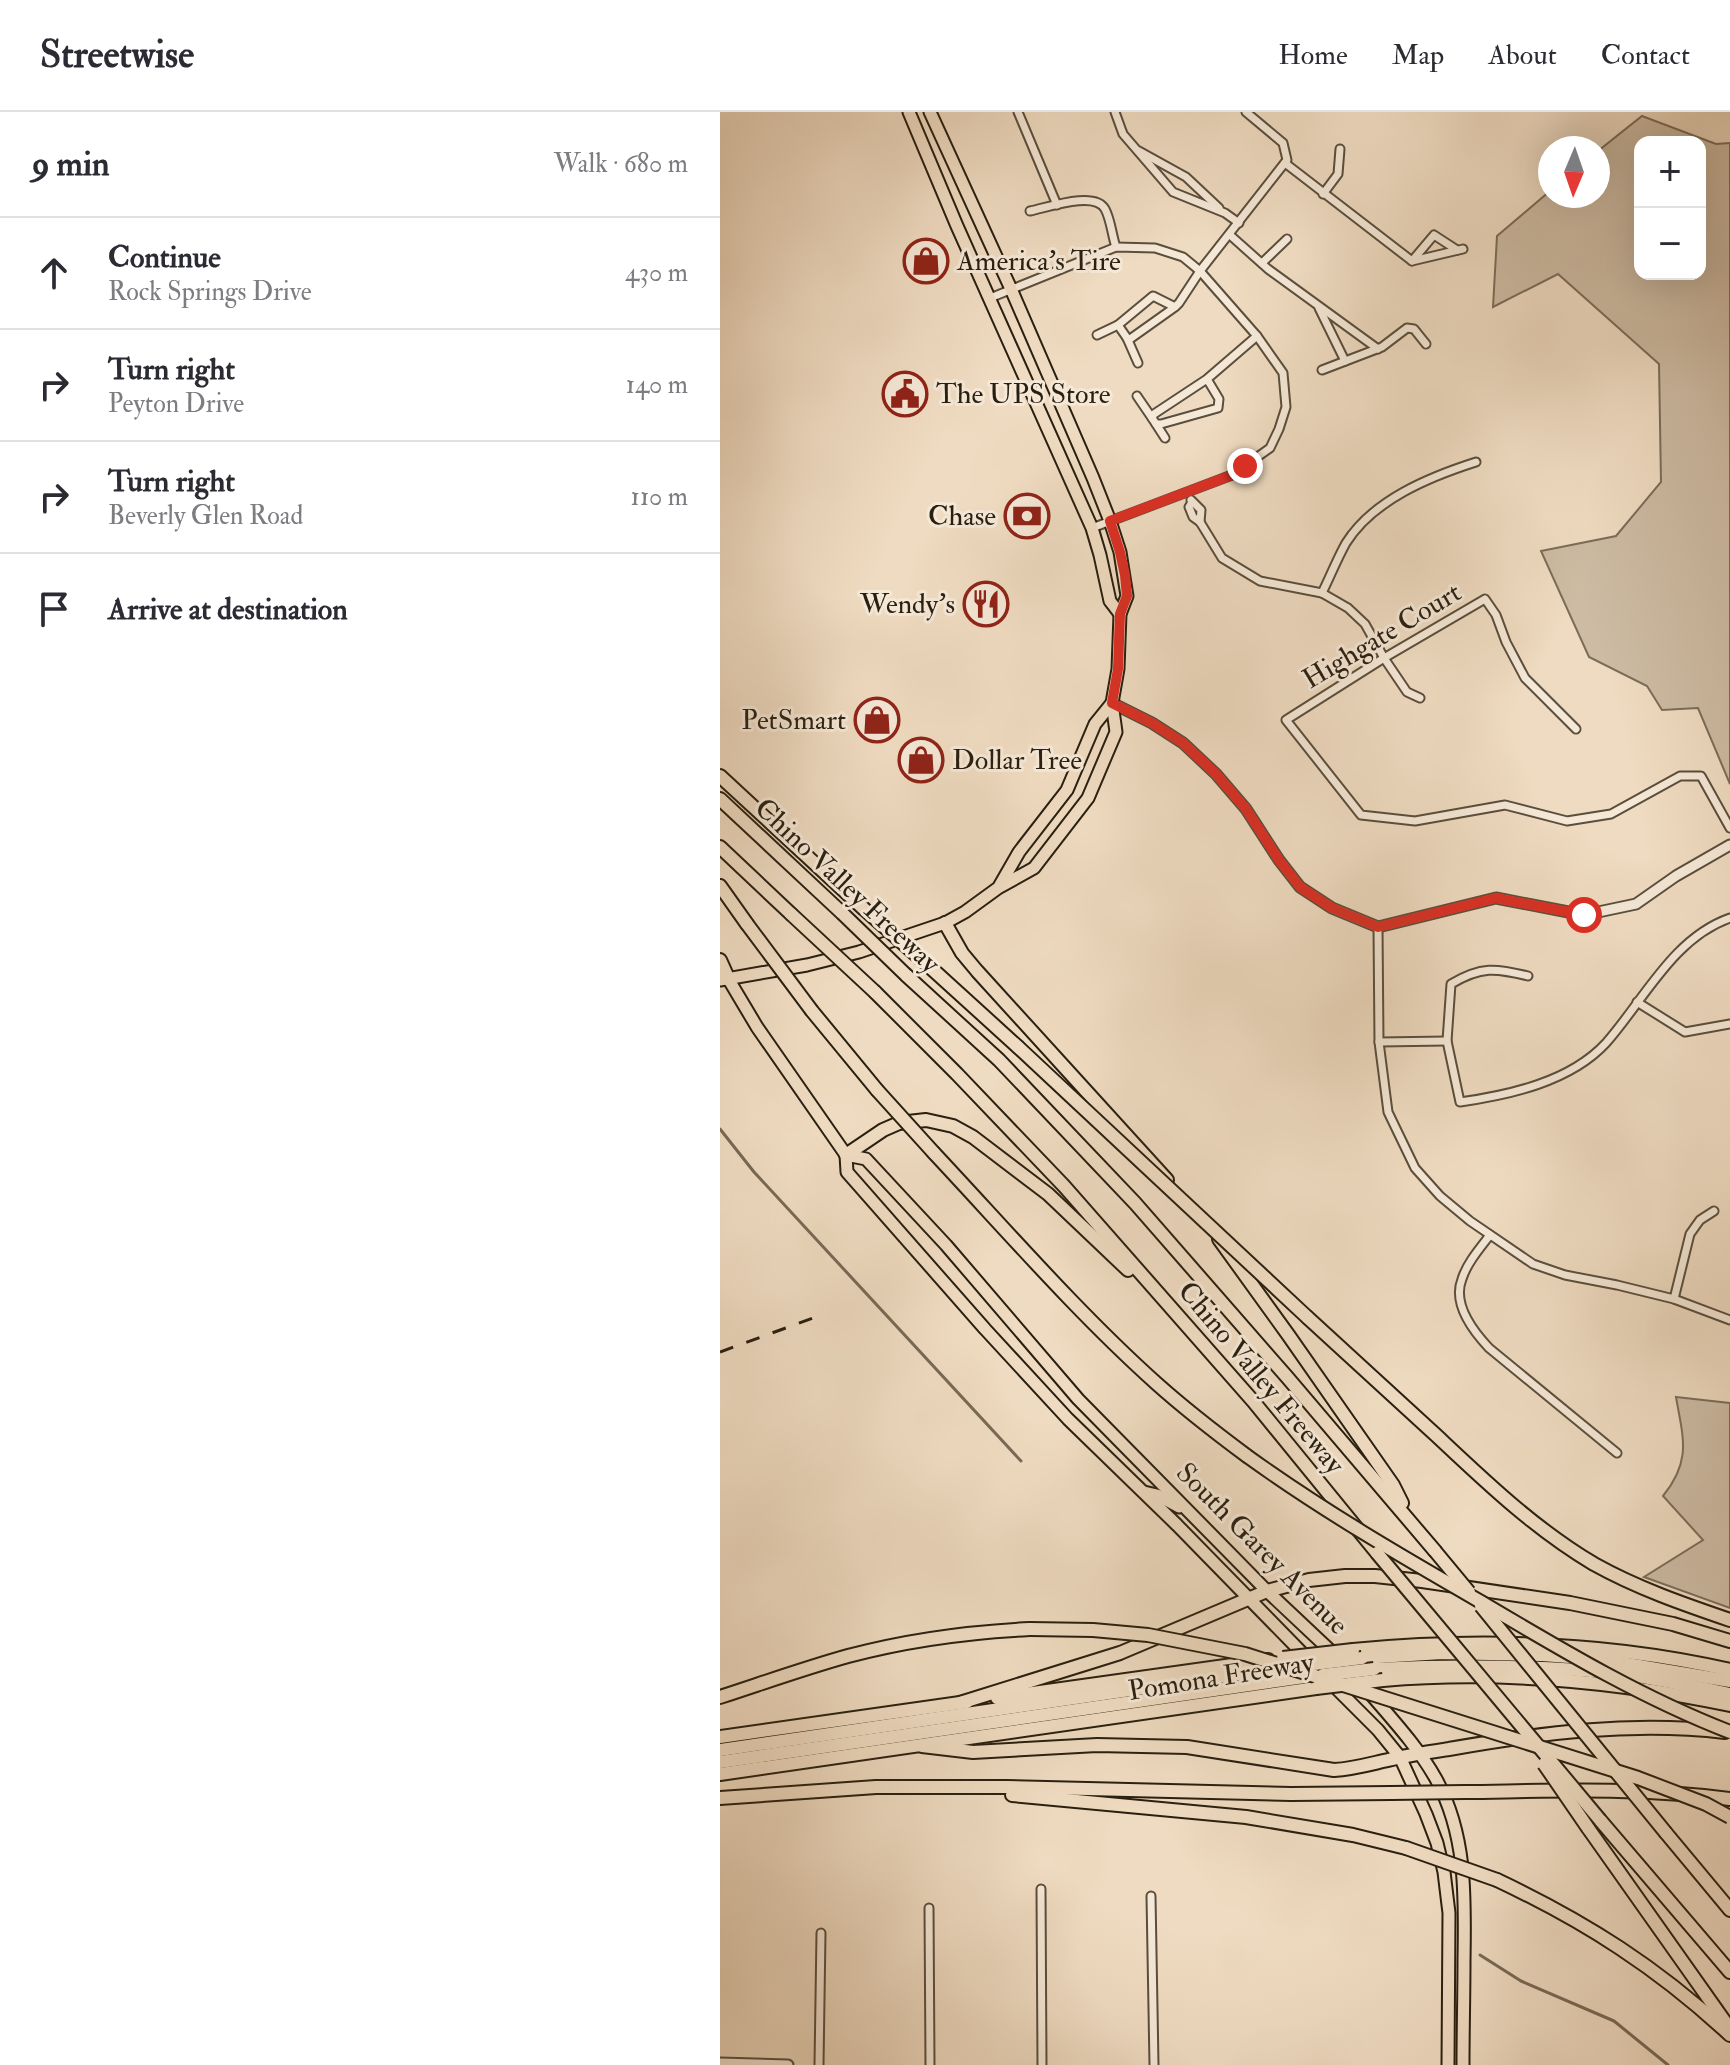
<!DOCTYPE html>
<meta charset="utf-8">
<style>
:root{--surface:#fff;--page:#f2f2f3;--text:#2b2b33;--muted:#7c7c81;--line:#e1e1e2}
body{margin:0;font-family:"IM FELL Double Pica",serif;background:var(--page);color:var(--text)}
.controls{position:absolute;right:24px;top:24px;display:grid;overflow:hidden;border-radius:16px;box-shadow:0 8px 32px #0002}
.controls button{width:72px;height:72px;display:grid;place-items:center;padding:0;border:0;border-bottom:2px solid var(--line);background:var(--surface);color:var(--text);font:40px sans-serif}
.compass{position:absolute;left:818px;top:24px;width:72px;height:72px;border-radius:50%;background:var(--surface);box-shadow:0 8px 32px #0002;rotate:182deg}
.stop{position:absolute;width:24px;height:24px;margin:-18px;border:6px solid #d93025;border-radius:50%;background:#fff}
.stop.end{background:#d93025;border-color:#fff;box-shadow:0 2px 8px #0008}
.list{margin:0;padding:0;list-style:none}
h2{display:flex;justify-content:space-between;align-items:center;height:104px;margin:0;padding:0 32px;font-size:34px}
h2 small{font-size:26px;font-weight:400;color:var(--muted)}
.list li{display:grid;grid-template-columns:52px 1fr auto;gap:24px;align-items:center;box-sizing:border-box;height:112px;padding:0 32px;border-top:2px solid var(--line)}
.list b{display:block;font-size:30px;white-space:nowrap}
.list p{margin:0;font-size:26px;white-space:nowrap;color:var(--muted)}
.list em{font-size:26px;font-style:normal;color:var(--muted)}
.icon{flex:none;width:44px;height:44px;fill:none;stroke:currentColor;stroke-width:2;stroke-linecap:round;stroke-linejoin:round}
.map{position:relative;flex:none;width:1010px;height:1953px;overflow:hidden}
header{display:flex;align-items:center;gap:48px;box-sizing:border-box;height:112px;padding:0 40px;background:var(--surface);border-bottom:2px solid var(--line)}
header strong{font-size:38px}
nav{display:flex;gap:44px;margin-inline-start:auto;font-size:28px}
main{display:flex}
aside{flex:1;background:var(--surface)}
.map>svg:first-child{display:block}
.green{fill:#cdbba3;stroke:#7b6d5a;stroke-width:2;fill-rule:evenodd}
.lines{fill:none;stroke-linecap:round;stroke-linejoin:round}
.stream{stroke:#786956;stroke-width:3}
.minor-casing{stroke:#5a4e3c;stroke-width:11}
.tertiary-casing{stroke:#5a4e3c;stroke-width:13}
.primary-casing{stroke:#291f10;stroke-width:15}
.motorway-casing{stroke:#291f10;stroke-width:16}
.minor{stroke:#f5e8d7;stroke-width:7}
.tertiary{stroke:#f5e8d7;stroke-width:9}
.primary{stroke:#efdbc1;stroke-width:11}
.motorway{stroke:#efdbc1;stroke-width:12}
.rail{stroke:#291f10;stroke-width:3;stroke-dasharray:14 14;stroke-linecap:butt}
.motorway-bridge-casing{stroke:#291f10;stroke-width:16;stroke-linecap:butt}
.motorway-bridge{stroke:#efdbc1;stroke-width:12}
.route{stroke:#d93025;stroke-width:10}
.labels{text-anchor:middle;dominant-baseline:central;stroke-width:6;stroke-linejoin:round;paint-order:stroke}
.poi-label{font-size:28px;fill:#291f10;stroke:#f5e8d7;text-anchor:start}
.street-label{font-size:28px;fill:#291f10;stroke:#f5e8d7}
</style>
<header>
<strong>Streetwise</strong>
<nav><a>Home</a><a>Map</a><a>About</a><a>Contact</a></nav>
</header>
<main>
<aside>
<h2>9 min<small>Walk · 680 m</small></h2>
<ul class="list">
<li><svg class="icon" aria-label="ahead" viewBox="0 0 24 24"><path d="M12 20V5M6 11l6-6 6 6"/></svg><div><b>Continue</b><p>Rock Springs Drive</p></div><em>430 m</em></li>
<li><svg class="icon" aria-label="right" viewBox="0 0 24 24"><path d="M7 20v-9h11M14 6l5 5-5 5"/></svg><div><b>Turn right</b><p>Peyton Drive</p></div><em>140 m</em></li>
<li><svg class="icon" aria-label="right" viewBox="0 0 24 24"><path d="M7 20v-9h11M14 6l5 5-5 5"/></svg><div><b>Turn right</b><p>Beverly Glen Road</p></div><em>110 m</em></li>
<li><svg class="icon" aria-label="arrive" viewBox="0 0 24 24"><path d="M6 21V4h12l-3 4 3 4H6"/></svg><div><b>Arrive at destination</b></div></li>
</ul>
</aside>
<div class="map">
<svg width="1010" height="1953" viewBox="0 0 1010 1953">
<rect width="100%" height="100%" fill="#efdbc1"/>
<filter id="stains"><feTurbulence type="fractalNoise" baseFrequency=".0025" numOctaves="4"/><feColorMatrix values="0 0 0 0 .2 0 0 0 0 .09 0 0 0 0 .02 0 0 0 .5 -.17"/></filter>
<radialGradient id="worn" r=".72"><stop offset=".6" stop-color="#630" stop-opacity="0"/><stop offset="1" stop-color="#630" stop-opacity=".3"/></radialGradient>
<g class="green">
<path d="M922,4L996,32L1010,31V672L978,596L942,598L927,574L869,545L821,439L896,424L941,370L939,252L838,162L773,195L777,124L830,79V84H878V39ZM920,30H980V162H920Z"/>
<path d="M956,1285L1010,1291V1496L924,1465L983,1428L943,1384C972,1348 963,1326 956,1285Z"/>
</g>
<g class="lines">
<g class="stream">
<path d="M0,1017L34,1060L301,1349"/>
<path d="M760,1843L801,1869L894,1909L948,1953"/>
</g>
<g class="minor-casing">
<g id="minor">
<path d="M298,0L337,93"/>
<path d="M395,0L403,22L453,80L505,101L519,111"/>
<path d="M419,39L466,65L499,96"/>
<path d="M565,51L692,149L743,137"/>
<path d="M603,82L618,62L620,37"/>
<path d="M310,99C326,96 375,78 385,97C391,108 392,124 396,135"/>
<path d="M510,123L548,157L658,237"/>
<path d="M692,149L714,123L737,138"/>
<path d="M542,151L567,127"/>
<path d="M270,186L396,135L435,136L463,145L480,159L537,224L563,261L566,295L559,317L550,336L512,363L372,416"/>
<path d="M455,195L433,184L398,213L407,226L410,227L455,195L459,191L480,159L567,48L563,31L526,0"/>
<path d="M599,196L625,249"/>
<path d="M377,223L398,213"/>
<path d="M407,226L418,251"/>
<path d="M602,258L662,235L687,216L694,217L706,232"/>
<path d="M487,267L499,287L498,296L441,312H436L432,306L434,302L487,267L537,224"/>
<path d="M417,284L432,306"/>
<path d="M436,312L445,326"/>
<path d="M471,388L481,398L480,410"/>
<path d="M472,390L469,395L473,405L480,410L502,446L540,469L602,481L628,496L645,512L664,546L687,580L700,586"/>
<path d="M602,481C610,465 617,447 626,431C653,388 709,365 756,350"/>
<path d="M856,617L805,566L786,530L776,503L765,487L664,546L566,608L641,703L695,709L785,693L847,709L891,702L960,664H981L1010,716"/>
<path d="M658,815L659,930L668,1000L695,1056L720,1084L750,1109L813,1152L845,1163L897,1173L954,1187L1010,1208"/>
<path d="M808,864C776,856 761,854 731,872L727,929L740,990C789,983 850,970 886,931C924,888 953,826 1010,806"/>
<path d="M917,890L965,920L1010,912"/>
<path d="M659,930L727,929"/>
<path d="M770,1123C760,1136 747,1151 742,1167C732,1192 753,1219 769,1236L897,1341"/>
<path d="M954,1187L970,1122L980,1108L994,1099"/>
<path d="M321,1777L322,1953"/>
<path d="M431,1784L434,1953"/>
<path d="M209,1796L210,1953"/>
<path d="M99,1953L101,1821"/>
</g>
</g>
<g class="tertiary-casing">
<g id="tertiary">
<path d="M392,591L432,611L463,631L496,662L526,697L559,748L580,775L612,796L658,815L776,786L864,803L916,792L956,764L1010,733"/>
<path d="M0,1951L68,1953"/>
</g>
</g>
<g class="primary-casing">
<g id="primary">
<path d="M189,0L237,114L372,416L380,443L390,489L400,502"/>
<path d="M280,773L299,740L347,678L375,612L392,591"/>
<path d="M0,868L87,853L139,840L225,811L245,800L278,776L314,756L368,686L396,620L392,591L398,557L400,502L407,484L400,440L390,409L373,366L291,177L210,0"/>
<path d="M9,868L37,915L126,1043L127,1060L265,1217L348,1307L457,1413L588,1547"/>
<path d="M126,1043L146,1047L226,1133L358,1287L547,1479L615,1543"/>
<path d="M424,1380L437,1383L459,1395"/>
<path d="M611,1571L658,1618L680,1645L706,1702L717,1731L724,1760L729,1801L728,1953"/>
<path d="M648,1579C672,1607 698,1635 716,1667C747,1723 745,1786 744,1848C744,1883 743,1918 743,1953"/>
</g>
</g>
<g class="motorway-casing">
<g id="motorway">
<path d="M0,664L143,796"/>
<path d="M0,687L122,801"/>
<path d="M0,735L71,802"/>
<path d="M0,774L27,812"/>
<path d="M225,811L242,841L257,859L447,1068"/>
<path d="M0,848L9,868"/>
<path d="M211,856L298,935"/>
<path d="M186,863L279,948L415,1091L567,1265L715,1439"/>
<path d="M155,880L237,962L344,1074L533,1289L657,1441"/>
<path d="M92,899L157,978"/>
<path d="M214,1041C287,1119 357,1200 436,1271C465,1297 496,1321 527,1344"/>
<path d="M126,1043L163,1018L179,1011L206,1008L233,1014L253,1025L328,1082L408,1158"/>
<path d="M499,1127L569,1224L673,1373L682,1391"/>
<path d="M587,1205C631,1245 674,1285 718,1325C767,1371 815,1417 874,1452C917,1476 963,1492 1010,1508"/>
<path d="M633,1538C759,1526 887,1530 1010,1558"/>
<path d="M642,1546L722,1541L822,1543L877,1547L1010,1569"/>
<path d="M654,1557C736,1553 819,1553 901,1562C937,1566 974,1575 1010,1582"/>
<path d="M663,1568C780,1558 896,1569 1010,1593"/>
<path d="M0,1585C43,1571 85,1556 128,1544C188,1528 249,1520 310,1517"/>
<path d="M277,1586L548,1548"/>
<path d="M240,1591L400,1541L547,1479L589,1468L625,1464H655L702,1469L850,1491L953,1512L1010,1529"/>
<path d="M0,1625L247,1590"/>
<path d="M202,1634L253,1640L377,1633L467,1635L614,1658C633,1657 650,1652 668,1648C688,1643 709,1640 729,1637C820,1621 912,1609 1005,1620"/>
<path d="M0,1638L567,1555"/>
<path d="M0,1650L584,1565"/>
<path d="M0,1662L596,1576"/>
<path d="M745,1680C833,1679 922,1675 1010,1687"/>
<path d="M292,1683L526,1705L633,1723L686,1736"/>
<path d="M0,1686L156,1675H287L571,1682L671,1681"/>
<path d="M880,1708L1010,1860"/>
<path d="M868,1716L1008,1914"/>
<path d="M946,1721L1010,1798"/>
<path d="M777,1768C866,1810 938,1856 1010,1923"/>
</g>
</g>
<use href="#minor" class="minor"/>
<use href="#tertiary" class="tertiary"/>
<use href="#primary" class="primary"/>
<use href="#motorway" class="motorway"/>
<path class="rail" d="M0,1240L104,1202"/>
<g class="motorway-bridge-casing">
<g id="motorway-bridge">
<path d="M143,796L211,856"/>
<path d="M122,801L186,863"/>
<path d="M71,802L155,880"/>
<path d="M27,812L92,899"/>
<path d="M298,935L587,1205"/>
<path d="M157,978L214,1041"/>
<path d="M527,1344C602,1398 681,1444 761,1490C842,1538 922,1586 1010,1620"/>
<path d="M715,1439L749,1480"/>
<path d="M657,1441L880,1708"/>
<path d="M761,1494L946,1721"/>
<path d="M310,1517L373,1518L428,1523L525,1542L918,1666L986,1692L1010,1705"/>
<path d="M563,1546L633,1538"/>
<path d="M578,1554L642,1546"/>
<path d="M603,1563L654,1557"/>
<path d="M596,1576L663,1568"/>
<path d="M824,1652L868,1716"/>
<path d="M671,1681L745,1680"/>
<path d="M686,1736L777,1768"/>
</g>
</g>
<use href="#motorway-bridge" class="motorway-bridge"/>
</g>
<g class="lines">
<path class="route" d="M525,354L512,363L390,409L400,440L405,463L407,484L400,502L398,557L392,591L432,611L463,631L496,662L526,697L559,748L580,775L612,796L658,815L776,786L864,803"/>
</g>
<defs>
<g id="shop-ring" transform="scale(2.3)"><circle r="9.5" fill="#f5e8d7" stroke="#8f2418" stroke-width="1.5"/><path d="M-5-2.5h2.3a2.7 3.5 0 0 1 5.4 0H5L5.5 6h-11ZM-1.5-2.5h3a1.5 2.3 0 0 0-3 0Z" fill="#8f2418"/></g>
<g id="civic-ring" transform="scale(2.3)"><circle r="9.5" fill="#f5e8d7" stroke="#8f2418" stroke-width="1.5"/><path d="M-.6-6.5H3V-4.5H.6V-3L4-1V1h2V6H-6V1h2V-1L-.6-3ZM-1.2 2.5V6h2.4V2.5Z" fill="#8f2418"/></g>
<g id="bank-ring" transform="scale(2.3)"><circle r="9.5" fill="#f5e8d7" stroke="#8f2418" stroke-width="1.5"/><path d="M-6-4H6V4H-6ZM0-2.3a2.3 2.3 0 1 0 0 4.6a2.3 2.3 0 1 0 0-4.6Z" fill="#8f2418"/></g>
<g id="restaurant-ring" transform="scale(2.3)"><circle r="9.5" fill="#f5e8d7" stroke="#8f2418" stroke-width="1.5"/><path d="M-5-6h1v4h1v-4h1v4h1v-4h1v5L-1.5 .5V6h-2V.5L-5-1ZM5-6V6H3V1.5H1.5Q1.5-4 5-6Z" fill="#8f2418"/></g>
</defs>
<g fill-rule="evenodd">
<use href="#shop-ring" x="206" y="149"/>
<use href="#civic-ring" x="185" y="282"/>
<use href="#bank-ring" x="307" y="404"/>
<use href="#restaurant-ring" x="266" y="492"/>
<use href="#shop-ring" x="157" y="608"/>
<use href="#shop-ring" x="201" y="648"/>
</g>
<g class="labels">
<g class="poi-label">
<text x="237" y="149">America's Tire</text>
<text x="216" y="282">The UPS Store</text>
<text x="276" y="404" text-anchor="end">Chase</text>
<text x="235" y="492" text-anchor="end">Wendy's</text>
<text x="126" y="608" text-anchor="end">PetSmart</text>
<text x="232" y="648">Dollar Tree</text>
</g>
<g class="street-label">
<text transform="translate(662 524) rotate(-31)">Highgate Court</text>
<text transform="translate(127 774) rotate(43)">Chino Valley Freeway</text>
<text transform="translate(541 1266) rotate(50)">Chino Valley Freeway</text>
<text transform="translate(542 1437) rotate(45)">South Garey Avenue</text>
<text transform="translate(501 1565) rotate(-9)">Pomona Freeway</text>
</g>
</g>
<rect width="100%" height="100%" filter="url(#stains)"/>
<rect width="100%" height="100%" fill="url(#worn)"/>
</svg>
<div class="controls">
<button>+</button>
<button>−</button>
</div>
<svg class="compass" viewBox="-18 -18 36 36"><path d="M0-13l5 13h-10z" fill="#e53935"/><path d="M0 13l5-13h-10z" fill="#7c7c81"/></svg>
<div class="stop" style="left:864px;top:803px"></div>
<div class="stop end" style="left:525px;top:354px"></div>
</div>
</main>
